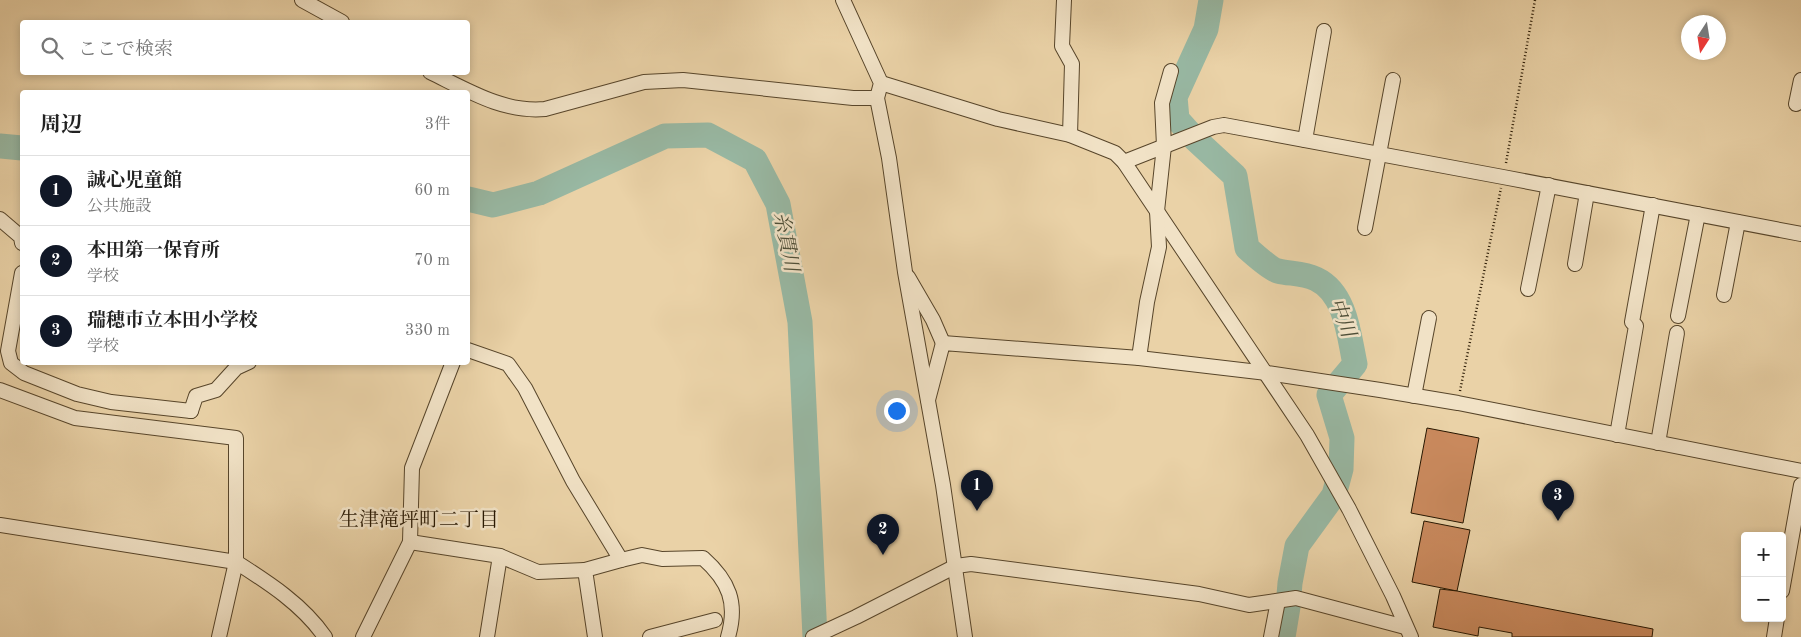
<!DOCTYPE html>
<html lang="ja">
<meta charset="utf-8">
<style>
:root{--surface:#fff;--page:#f2f2f2;--text:#222;--muted:#767676;--line:#e0e0e0;--accent:#111827}
body{margin:0;font-family:"Old Standard TT","Noto Serif JP",serif;background:var(--page);color:var(--text)}
.controls{position:absolute;right:15px;bottom:15px;display:grid;overflow:hidden;border-radius:5px;box-shadow:0 2px 8px #0003}
.controls button{width:45px;height:45px;display:grid;place-items:center;padding:0;border:0;border-bottom:1px solid var(--line);background:var(--surface);color:var(--text);font:25px sans-serif}
.compass{position:absolute;left:1681px;top:15px;width:45px;height:45px;border-radius:50%;background:var(--surface);box-shadow:0 2px 8px #0003;rotate:192deg}
.you{position:absolute;left:896px;top:410px;width:18px;height:18px;margin:-12px;border:4px solid #fff;border-radius:50%;background:#1a73e8;box-shadow:0 0 0 8px #1a73e833}
.badge{display:grid;place-items:center;width:32px;height:32px;border-radius:50%;background:var(--accent);color:#fff;font-size:16px;font-weight:700}
.pin{position:absolute;translate:-50% -41px;filter:drop-shadow(0 1px 2px #0008)}
.pin::after{content:'';position:absolute;top:26px;width:18px;height:15px;background:inherit;clip-path:polygon(0 0,100% 0,50% 100%)}
.list{margin:0;padding:0;list-style:none}
h2{display:flex;justify-content:space-between;align-items:center;height:65px;margin:0;padding:0 20px;font-size:21px}
h2 small{font-size:16px;font-weight:400;color:var(--muted)}
.list li{display:grid;grid-template-columns:32px 1fr auto;gap:15px;align-items:center;box-sizing:border-box;height:70px;padding:0 20px;border-top:1px solid var(--line)}
.list b{display:block;font-size:19px;white-space:nowrap}
.list p{margin:0;font-size:16px;white-space:nowrap;color:var(--muted)}
.list em{font-size:16px;font-style:normal;color:var(--muted)}
.icon{flex:none;width:28px;height:28px;fill:none;stroke:currentColor;stroke-width:2;stroke-linecap:round;stroke-linejoin:round}
.map{position:relative;flex:none;width:1801px;height:637px;overflow:hidden}
.search{position:absolute;background:var(--surface);box-shadow:0 2px 8px #0003;left:20px;top:20px;width:450px;height:55px;display:flex;align-items:center;gap:12px;box-sizing:border-box;padding:0 18px;border-radius:5px;color:var(--muted);font-size:19px}
.panel{position:absolute;background:var(--surface);box-shadow:0 2px 8px #0003;left:20px;top:90px;width:450px;height:275px;border-radius:5px}
.map>svg:first-child{display:block}
.lines{fill:none;stroke-linecap:round;stroke-linejoin:round}
.river{stroke:#98b8a3;stroke-width:25}
.building{fill:#c9895d;stroke:#261600}
.street-casing{stroke:#57452a;stroke-width:16}
.path{stroke:#261600;stroke-width:2.5;stroke-dasharray:1 2.5;stroke-linecap:butt}
.street{stroke:#f1e2c6;stroke-width:14}
.labels{text-anchor:middle;dominant-baseline:central;stroke-width:5;stroke-linejoin:round;paint-order:stroke}
.water-label{font-size:20px;font-style:italic;fill:#4e4f39;stroke:#f1e2c6}
.neighbourhood-label{font-size:20px;fill:#261600;stroke:#f1e2c6}
</style>
<div class="map">
<svg width="1801" height="637" viewBox="0 0 1801 637">
<rect width="100%" height="100%" fill="#ead2a7"/>
<filter id="stains"><feTurbulence type="fractalNoise" baseFrequency=".004" numOctaves="4"/><feColorMatrix values="0 0 0 0 .2 0 0 0 0 .09 0 0 0 0 .02 0 0 0 .5 -.17"/></filter>
<radialGradient id="worn" r=".72"><stop offset=".6" stop-color="#630" stop-opacity="0"/><stop offset="1" stop-color="#630" stop-opacity=".3"/></radialGradient>
<g class="lines">
<g class="river">
<path d="M1211,0L1206,29L1175,97L1177,119L1195,139L1235,176L1247,248C1254,254 1270,269 1278,271C1291,274 1303,273 1316,279C1346,293 1349,336 1355,364L1329,395L1342,438L1341,469L1334,495L1297,546L1290,583L1288,607L1283,637"/>
<path d="M0,146L22,148"/>
<path d="M468,199L493,205L539,193L665,136L708,135L755,160L778,204L800,322L815,637"/>
</g>
</g>
<g class="building">
<path d="M1427,428L1479,438L1463,523L1411,513Z"/>
<path d="M1424,521L1470,530L1457,591L1412,582Z"/>
<path d="M1440,589L1457,591L1653,629L1652,637H1512V633L1479,627L1478,636L1433,627Z"/>
</g>
<g class="lines">
<g class="street-casing">
<g id="street">
<path d="M302,0L342,22"/>
<path d="M843,0L881,83L877,98L889,158L905,272L943,485L965,637"/>
<path d="M1064,0L1062,46L1072,64L1070,135"/>
<path d="M430,72C467,90 504,113 545,109L644,82L683,80L853,98H877"/>
<path d="M881,83L998,119L1070,135L1115,153L1124,162L1307,435L1349,509L1393,596L1411,637"/>
<path d="M1796,104L1801,80"/>
<path d="M1305,140L1324,31"/>
<path d="M1124,162L1213,127L1224,125L1503,177L1801,234"/>
<path d="M0,219L21,237L22,243"/>
<path d="M1365,228L1393,80"/>
<path d="M1575,264L1587,193"/>
<path d="M22,273L8,351L11,363L24,373L77,394L111,402L191,411"/>
<path d="M908,277L933,320L943,343"/>
<path d="M1528,289L1549,185"/>
<path d="M1724,295L1738,222"/>
<path d="M1678,316L1698,214"/>
<path d="M468,350L508,364L525,388L573,481L621,560L642,555L662,559L703,558C729,581 738,603 728,637"/>
<path d="M1139,358L1147,302L1159,247L1157,211L1164,146L1162,103L1171,71"/>
<path d="M0,390L75,418L236,438V562L219,637"/>
<path d="M1414,396L1429,318"/>
<path d="M928,400L943,343L1139,358L1267,373L1380,390L1458,403L1801,471"/>
<path d="M191,411L196,396L216,390L236,368L249,362"/>
<path d="M1617,435L1636,326L1632,322L1653,205"/>
<path d="M1658,443L1677,333"/>
<path d="M0,525L236,562C269,583 303,605 325,637"/>
<path d="M410,542L500,556L487,637"/>
<path d="M500,556L538,572L585,570"/>
<path d="M1782,591L1801,485"/>
<path d="M363,637L410,542L412,468L453,362"/>
<path d="M595,637L585,570L621,560"/>
<path d="M650,637L715,620"/>
<path d="M813,637L856,617L956,566L971,564L1199,594L1249,605L1296,598L1405,627"/>
<path d="M1271,637L1278,601"/>
<path d="M1774,637L1777,618"/>
</g>
</g>
<g class="path">
<path d="M1506,163L1535,0"/>
<path d="M1460,391L1501,188"/>
</g>
<use href="#street" class="street"/>
</g>
<g class="labels">
<g class="water-label">
<text transform="translate(785 242) rotate(79)">糸貫川</text>
<text transform="translate(1341 318) rotate(69)">中川</text>
</g>
<g class="neighbourhood-label">
<text x="419" y="521">生津滝坪町二丁目</text>
</g>
</g>
<rect width="100%" height="100%" filter="url(#stains)"/>
<rect width="100%" height="100%" fill="url(#worn)"/>
</svg>
<div class="controls">
<button>+</button>
<button>−</button>
</div>
<svg class="compass" viewBox="-18 -18 36 36"><path d="M0-13l5 13h-10z" fill="#e53935"/><path d="M0 13l5-13h-10z" fill="#767676"/></svg>
<div class="you"></div>
<div class="pin badge" style="left:977px;top:511px">1</div>
<div class="pin badge" style="left:883px;top:555px">2</div>
<div class="pin badge" style="left:1558px;top:521px">3</div>
<div class="search"><svg class="icon" aria-label="search" viewBox="0 0 24 24"><circle cx="10" cy="10" r="6"/><path d="M15 15l6 6"/></svg>ここで検索</div>
<section class="panel">
<h2>周辺<small>3件</small></h2>
<ul class="list">
<li><span class="badge">1</span><div><b>誠心児童館</b><p>公共施設</p></div><em>60 m</em></li>
<li><span class="badge">2</span><div><b>本田第一保育所</b><p>学校</p></div><em>70 m</em></li>
<li><span class="badge">3</span><div><b>瑞穂市立本田小学校</b><p>学校</p></div><em>330 m</em></li>
</ul>
</section>
</div>
